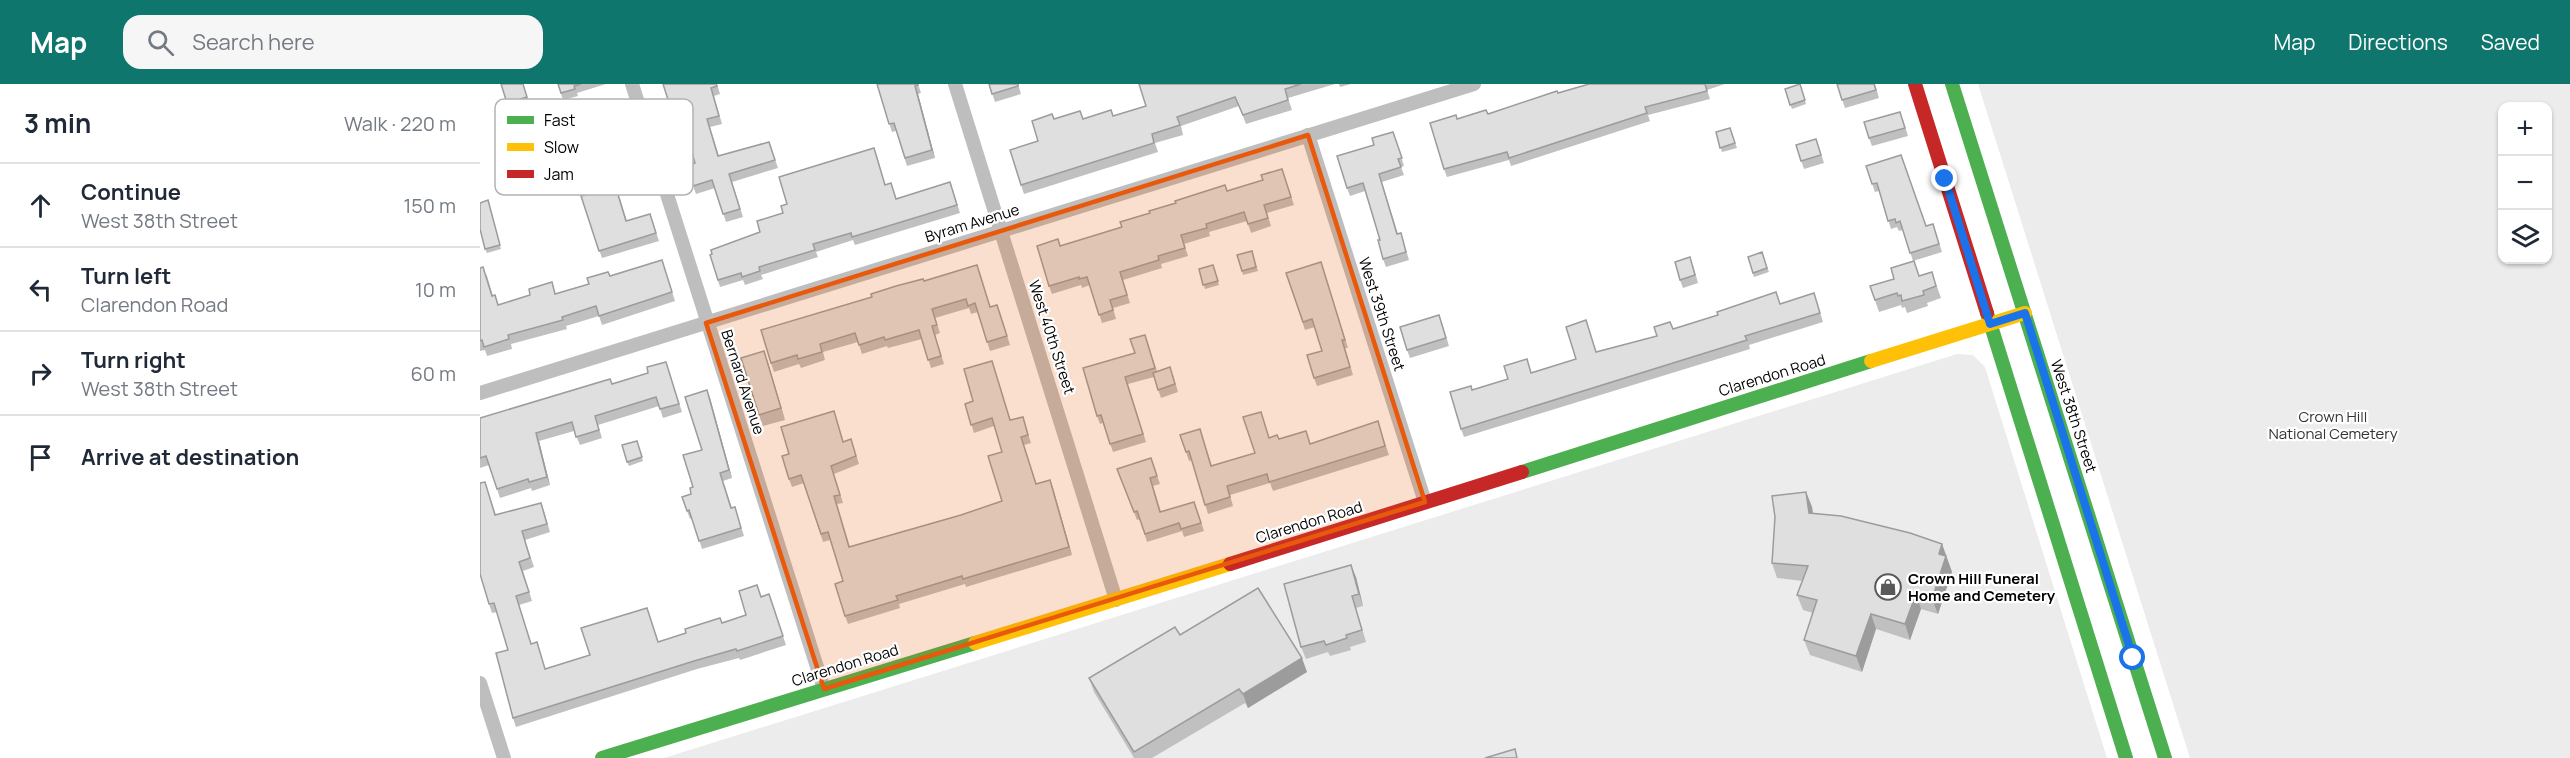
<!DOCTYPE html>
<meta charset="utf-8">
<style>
:root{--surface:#fff;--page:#f6f6f7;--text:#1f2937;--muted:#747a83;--line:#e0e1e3;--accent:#0f766e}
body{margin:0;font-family:Manrope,sans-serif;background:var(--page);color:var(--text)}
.controls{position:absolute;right:18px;top:18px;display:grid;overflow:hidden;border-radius:12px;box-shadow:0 2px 4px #0004}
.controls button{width:54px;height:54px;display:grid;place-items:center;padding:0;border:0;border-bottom:2px solid var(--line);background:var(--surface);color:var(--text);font:30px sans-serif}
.stop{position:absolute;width:18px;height:18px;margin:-14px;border:4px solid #1a73e8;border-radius:50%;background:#fff}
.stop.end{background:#1a73e8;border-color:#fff;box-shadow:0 2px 6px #0008}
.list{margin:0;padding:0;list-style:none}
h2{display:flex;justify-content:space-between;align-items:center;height:78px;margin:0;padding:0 24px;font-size:26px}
h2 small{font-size:20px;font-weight:400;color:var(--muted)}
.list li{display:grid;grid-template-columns:39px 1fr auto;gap:18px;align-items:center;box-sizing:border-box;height:84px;padding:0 24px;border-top:2px solid var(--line)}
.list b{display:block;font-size:22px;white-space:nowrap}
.list p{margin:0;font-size:20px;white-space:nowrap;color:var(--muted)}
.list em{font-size:20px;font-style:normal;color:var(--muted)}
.icon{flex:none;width:33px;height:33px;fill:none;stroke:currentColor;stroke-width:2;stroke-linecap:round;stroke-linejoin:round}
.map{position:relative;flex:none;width:2090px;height:674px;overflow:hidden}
header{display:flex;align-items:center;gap:36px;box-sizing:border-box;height:84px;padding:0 30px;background:var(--accent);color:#fff}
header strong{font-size:28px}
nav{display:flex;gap:33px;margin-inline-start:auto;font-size:21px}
.search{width:420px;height:54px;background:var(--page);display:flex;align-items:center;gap:15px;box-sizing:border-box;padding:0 21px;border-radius:18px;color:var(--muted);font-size:22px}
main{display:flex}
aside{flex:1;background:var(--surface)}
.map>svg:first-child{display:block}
.green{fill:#ececec;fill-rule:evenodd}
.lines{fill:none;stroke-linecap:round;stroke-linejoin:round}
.street{stroke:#bebebe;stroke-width:14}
.fast{stroke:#4caf50;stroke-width:14}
.slow{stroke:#ffc107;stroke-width:14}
.jam{stroke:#c62828;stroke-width:14}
.wall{fill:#c0c0c0}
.shaded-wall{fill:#9c9c9c}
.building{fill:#dfdfdf;stroke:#9c9c9c;stroke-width:1.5}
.route{stroke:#1a73e8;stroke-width:8}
.marked{fill:#e8590c;fill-opacity:0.2;stroke:#e8590c;stroke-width:4.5;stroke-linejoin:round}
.labels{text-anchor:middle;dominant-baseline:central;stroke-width:4.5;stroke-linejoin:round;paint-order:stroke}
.street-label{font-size:15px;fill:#000;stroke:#fff}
.park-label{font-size:15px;fill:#333;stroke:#fff}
.poi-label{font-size:15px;font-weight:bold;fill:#000;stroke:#fff;text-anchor:start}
.key{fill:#fff;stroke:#b2b2b2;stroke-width:1.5}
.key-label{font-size:16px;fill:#000}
</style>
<header>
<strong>Map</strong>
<div class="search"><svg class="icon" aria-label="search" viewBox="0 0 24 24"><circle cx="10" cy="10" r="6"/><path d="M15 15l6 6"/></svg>Search here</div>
<nav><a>Map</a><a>Directions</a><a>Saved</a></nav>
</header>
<main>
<aside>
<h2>3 min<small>Walk · 220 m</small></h2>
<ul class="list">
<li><svg class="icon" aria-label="ahead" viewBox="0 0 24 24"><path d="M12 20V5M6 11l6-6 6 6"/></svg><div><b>Continue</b><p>West 38th Street</p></div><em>150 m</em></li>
<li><svg class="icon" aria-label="left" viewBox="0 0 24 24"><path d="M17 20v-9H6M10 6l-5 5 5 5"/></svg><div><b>Turn left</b><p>Clarendon Road</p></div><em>10 m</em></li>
<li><svg class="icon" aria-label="right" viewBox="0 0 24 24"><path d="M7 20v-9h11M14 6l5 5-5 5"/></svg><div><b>Turn right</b><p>West 38th Street</p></div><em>60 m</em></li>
<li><svg class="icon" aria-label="arrive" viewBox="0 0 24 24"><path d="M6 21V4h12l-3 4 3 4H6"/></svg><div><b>Arrive at destination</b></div></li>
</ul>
</aside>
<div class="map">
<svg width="2090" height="674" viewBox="0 0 2090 674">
<rect width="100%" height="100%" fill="#fff"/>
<g class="green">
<path d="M1498,0H2090V674H1710ZM2022,22H2068V176H2022Z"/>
<path d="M1477,270L1493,271L1505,283L1627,674H184Z"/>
</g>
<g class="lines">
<g class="street">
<path d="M152,0L344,605"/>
<path d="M475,0L636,516"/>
<path d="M828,51L945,418"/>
<path d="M0,309L994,0"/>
<path d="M0,599L24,674"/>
</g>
<g class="fast">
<path d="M1472,0L1685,674"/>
<path d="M1507,229L1646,674"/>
<path d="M1042,388L1391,277"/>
<path d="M122,674L495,559"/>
</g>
<g class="slow">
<path d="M1391,277L1545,229"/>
<path d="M495,559L750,480"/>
</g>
<g class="jam">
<path d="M1435,0L1507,229"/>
<path d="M750,480L1042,388"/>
</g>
</g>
<g class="wall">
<path d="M43,0L51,24L31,30L27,19Z"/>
<path d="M78,0H126L97,9L98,12L83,16Z"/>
<path d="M183,0H237L240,10L234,12L242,40L230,43L239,72L289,58L298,84L252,98L263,133L246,138L235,104L216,110L213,102L215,79L206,50L200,52Z"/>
<path d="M397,0H438L441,9L438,10L455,74L427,82L416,47L412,48Z"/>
<path d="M509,0H538L541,10L515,18Z"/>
<path d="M659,0H855L808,14L812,26L766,40L759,22L701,42L703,51L675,59L678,68L544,110L541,101L558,57L574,35H603L633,32L666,22Z"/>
<path d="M859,0H871L860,3Z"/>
<path d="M1109,0H1245L1227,6L1230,15L1168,31L1170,37L1031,82L1029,76L967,93L964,85L977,35L1008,30Z"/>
<path d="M1320,0L1326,20L1312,25L1305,5Z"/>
<path d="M1357,0H1395L1399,14L1365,24Z"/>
<path d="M84,21L94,53L75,59L64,27Z"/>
<path d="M1423,36L1428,52L1392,62L1389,54Z"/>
<path d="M1250,44L1257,64L1242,68L1236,48Z"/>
<path d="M913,48L924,82L921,83L924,91L902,98L918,150L921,149L929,176L906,183L903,175L900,156L885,107L870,112L867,104Z"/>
<path d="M1336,55L1344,79L1324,85L1316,61Z"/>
<path d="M132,66L134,73L129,79L147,137L170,130L179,157L122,174L101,112L109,110Z"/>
<path d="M397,72L405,101L416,115L473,106L480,129L375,161L373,156L336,168L338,173L281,191L283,195L265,201L263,196L240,203L230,171L280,148L303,129L307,120Z"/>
<path d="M1386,82L1446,142L1453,140L1462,168L1433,177L1423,146L1419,147L1417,143L1411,145L1399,107L1395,108Z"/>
<path d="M802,85L814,121L787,129L791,142L771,149L767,137L729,148L730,152L704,160L708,172L681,180L682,184L643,196L650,219L633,224L636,235L622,239L610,201L602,204L601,201L572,210L569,202L580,162L642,143L747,107L783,96Z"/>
<path d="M9,120L21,165L7,169L5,165Z"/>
<path d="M772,167L778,187L763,191L762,187Z"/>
<path d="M1282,168L1289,188L1274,193L1268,173Z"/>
<path d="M182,176L195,217L122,241L119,232L86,242L87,245L31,260L32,265L7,272L5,266L0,267V184L7,192L13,212L19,221L76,210L109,200L130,192Z"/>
<path d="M841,178L868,264H865L873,291L837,302L834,294L842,267L835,243L825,246L806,189Z"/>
<path d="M733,181L739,201L725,205L719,185Z"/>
<path d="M1213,181L1218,199L1203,204L1200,196Z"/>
<path d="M500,189L510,223L520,229L530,261L510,267L498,228L491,230L489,224L455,234L460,249L455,251L464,280L451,284L442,255L408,264L407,262L382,270L378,258L343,268L345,276L321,284L319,280L294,288L291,279L392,213L444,197Z"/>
<path d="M1439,192L1456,200L1461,214L1447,219L1448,222L1427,229L1425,223L1422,224L1421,221L1399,228L1395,216Z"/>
<path d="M1337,218L1343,238L1269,261L1270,265L984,353L981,345L992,306L1096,275L1106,236L1116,268L1177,252L1193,245L1300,220Z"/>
<path d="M962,239L969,262L930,274L927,266Z"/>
<path d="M665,251L677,287L693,291L698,308L681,314L674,293L648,300L666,358L633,368L623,339L620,340L617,332Z"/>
<path d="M186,278L202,328L183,334L179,322L118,341L122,354L100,361L94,347L59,357L70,401L52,407L51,404L20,414L9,381L0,384V334L132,300L168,289Z"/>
<path d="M288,279L305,336L283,342L279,331Z"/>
<path d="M230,314L252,394L243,397L252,424L255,423L264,452L222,465L212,434L210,435L202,413L211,410L222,366Z"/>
<path d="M485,320L530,336L545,340L551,359L544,361L556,400L570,396L592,471L486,503L485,500L419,520L420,524L368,540L365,532L363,497L350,456L343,458L324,399L312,403L309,395L364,358L371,355L379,380L354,390L363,419L357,420L370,463L481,431L522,417V368L514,342L494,349Z"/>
<path d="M784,337L789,354L831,360L901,347L909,371L793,407L790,399L750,411L753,422L728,430L712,376L709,377L706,368L720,345L732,382L775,369Z"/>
<path d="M157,357L163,377L149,382L147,378Z"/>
<path d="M671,374L680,400L673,402L681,428L717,426L724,447L704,453L702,447L667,458L660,435L657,436L637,385Z"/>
<path d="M8,407L16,431L61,419L64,427L70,448L45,456L54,483L43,487L52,517L39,521L51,560L65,585L179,558L266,531L281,512L289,510L306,561L260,576L259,574L217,585L36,643L33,634L28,566L17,528L12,529L9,520Z"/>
<path d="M1326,408L1332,423L1333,430L1462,460L1472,488L1458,530L1441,525L1430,556L1396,545L1382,588L1330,571L1324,556L1333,529L1323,526L1317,511L1323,497L1297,494L1292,479Z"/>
<path d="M876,493L883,522L876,524L886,558L870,563L871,566L850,572L848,568L826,575L821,563Z"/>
<path d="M700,551L827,588L768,624L765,619L672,674H654L614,608L609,594Z"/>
</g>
<g class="shaded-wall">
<path d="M435,2L438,10L455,74L452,66Z"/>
<path d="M129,59L134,73L129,79L126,71Z"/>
<path d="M284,267L288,279L305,336L301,324Z"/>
<path d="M227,306L230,314L252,394L249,386Z"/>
<path d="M56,349L59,357L70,401L67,393Z"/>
<path d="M570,396L573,404L592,471L589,463Z"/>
<path d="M1326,408L1332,423L1335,445L1329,429Z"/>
<path d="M1462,460L1472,488L1458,530L1452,515L1459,470Z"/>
<path d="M871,481L876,493L883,522L879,510Z"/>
<path d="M1436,510L1441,525L1430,556L1425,540Z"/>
<path d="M1391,530L1396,545L1382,588L1376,572Z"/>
<path d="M822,574L827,588L768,624L763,610Z"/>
</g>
<g class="building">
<path d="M21,0H43L47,13L27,19Z"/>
<path d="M78,0H101L94,2L95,5L81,9Z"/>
<path d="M183,0H236L237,2L231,4L239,32L227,35L238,72L289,58L295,76L249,90L260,125L243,130L232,96L213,102L207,82L215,79L204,42L197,44Z"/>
<path d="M397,0H438V1L435,2L452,66L425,74L414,39L409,40Z"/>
<path d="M509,0H538V2L512,10Z"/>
<path d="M659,0H821L805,5L808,16L763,31L755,13L697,33L700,41L672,50L674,59L541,101L530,66L558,57L552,37L572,30L574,35L600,27L603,35L631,26L633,32L666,22Z"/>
<path d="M1109,0H1225L1227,7L1165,23L1167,29L1029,74L1027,68L964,85L950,39L976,31L977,35L1006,26L1008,30L1077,7L1078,9Z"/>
<path d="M1320,0L1325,16L1310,21L1305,5Z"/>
<path d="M1357,0H1394L1396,6L1362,16Z"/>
<path d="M1420,28L1425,44L1389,54L1384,38Z"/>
<path d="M1250,44L1255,59L1240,64L1236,48Z"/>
<path d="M913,48L922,74L918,75L921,83L899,90L917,150L921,149L926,168L903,175L898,156H900L883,99L867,104L857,72L894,61L892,54Z"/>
<path d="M121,53L129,59L131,65L126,71L146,137L170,130L176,149L119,167L101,112L109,110L94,62Z"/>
<path d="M1336,55L1341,71L1321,77L1316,61Z"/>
<path d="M394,64L405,101L411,99L416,115L470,98L477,121L372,153L371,149L333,160L335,166L279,183L280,187L262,193L261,189L238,196L230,171L232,170L231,166L280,148L277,137L303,129L301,122L307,120L299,93Z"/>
<path d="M1421,71L1446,142L1453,140L1459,160L1430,169L1420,137L1416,139L1415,135L1408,137L1397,99L1392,100L1386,82Z"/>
<path d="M802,85L811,113L784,121L788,134L768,140L764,128L726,140L727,144L701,151L705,164L678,172L679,176L640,188L647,211L630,216L633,226L619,231L607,193L599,195V193L569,202L557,162L578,155L580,162L642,143L640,138L670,129L669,127L696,119L695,117L745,101L747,107L783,96L781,91Z"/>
<path d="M8,116L20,161L5,165L0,145V119Z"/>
<path d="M772,167L776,183L762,187L757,171Z"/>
<path d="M1282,168L1287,184L1273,189L1268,173Z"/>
<path d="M1210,173L1215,191L1200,196L1195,178Z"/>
<path d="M182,176L192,208L119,232L116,222L82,233L83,236L28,251L29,255L4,263L2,256L0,257V184L3,183L12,212L15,211L18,221L50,211L49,205L72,198L75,210L109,200L107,194L128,188L130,192Z"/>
<path d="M1434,177L1439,192L1452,188L1456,202L1443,207L1444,211L1422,217L1421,211L1418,212L1417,209L1395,216L1390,202L1414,195L1411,184Z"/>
<path d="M841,178L865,256H862L870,283L834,294L827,271L842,267L832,235L823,238L806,189Z"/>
<path d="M497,181L510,223L517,221L527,252L507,258L495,219L488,222L486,215L452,225L457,241L452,242L461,272L448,276L439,246L405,256L404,253L379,261L375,249L340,260L342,268L318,275L317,271L291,279L281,246L392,213L391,210L416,202L443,195L444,197Z"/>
<path d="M733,181L738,197L723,201L719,185Z"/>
<path d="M1296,208L1300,220L1334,209L1340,229L1265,252L1267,256L981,345L970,308L991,302L992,306L1028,295L1024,282L1047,275L1051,289L1096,275L1086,243L1106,236L1116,268L1177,252L1174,243L1190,238L1193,245L1238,231L1237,228Z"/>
<path d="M959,231L966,254L927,266L920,243Z"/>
<path d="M665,251L675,284L645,293L663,350L630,360L621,331L617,332L603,284L655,269L650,255Z"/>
<path d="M284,267L301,324L279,331L261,274Z"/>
<path d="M512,277L530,336L543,333L548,351L541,353L556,400L570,396L589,463L483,495L482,492L416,512L418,516L365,532L355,500L363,497L348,448L341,450L321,391L309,395L302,372L309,370L301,343L354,327L363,358L371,355L376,372L351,382L360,411L354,412L369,463L481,431L522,417L508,372L522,368L512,334L491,341L485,320L493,317L484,285Z"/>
<path d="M186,278L199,320L180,325L176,313L115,332L119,346L96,353L92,338L56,349L67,393L49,398L48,395L17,405L6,372L0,374V334L130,295L132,300L168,289L167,283Z"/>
<path d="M690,283L695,300L678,306L673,289Z"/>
<path d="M227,306L249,386L240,389L251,424L255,423L261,444L219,457L209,426L207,427L202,413L211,410L210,404L213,403L203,371L222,366L205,313Z"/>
<path d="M781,328L789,354L797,351L799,355L826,347L830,360L898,337L905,362L789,398L787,390L747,402L750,413L725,421L709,367L706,368L700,351L720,345L731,382L775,369L763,333Z"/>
<path d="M157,357L162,373L147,378L142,361Z"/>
<path d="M671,374L677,392L670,394L680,428L714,418L721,439L701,445L699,439L665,450L657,427L654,428L637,385Z"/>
<path d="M5,398L15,431L61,419L67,440L42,447L50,474L39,478L49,508L36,512L51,560L57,558L65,585L110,571L101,544L167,524L178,558L206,549L205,545L240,534L242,539L266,531L259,507L277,501L281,513L289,510L303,552L257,567L256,565L214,577L33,634L16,569L28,566L14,519L9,520L0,490V399Z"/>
<path d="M1326,408L1329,429L1361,432L1430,449L1462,460L1459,470L1466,472L1452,515L1436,510L1425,540L1391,530L1376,572L1324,556L1337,516L1317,511L1328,482L1292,479L1295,433L1292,412Z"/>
<path d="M871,481L879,510L872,512L882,546L866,551L867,554L846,561L844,557L821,563L804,500Z"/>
<path d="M778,504L822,574L763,610L759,605L654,668L609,594L695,543L700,551Z"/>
<path d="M1035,665L1037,674H1005Z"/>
</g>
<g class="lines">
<path class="route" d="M1465,95L1510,240L1545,229L1653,574"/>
</g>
<path class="marked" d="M828,51L945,418L344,605L226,239Z"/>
<defs>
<g id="shop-ring" transform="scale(1.35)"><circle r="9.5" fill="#fff" stroke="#595959" stroke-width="1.5"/><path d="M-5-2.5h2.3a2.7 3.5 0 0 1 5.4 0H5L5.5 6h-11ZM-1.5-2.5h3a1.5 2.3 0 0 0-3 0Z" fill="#595959"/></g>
</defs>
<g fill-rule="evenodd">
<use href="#shop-ring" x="1408" y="503"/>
</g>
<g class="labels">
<g class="street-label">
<text transform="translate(492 139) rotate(-17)">Byram Avenue</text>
<text transform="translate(902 230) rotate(72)">West 39th Street</text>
<text transform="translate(572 253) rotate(72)">West 40th Street</text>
<text transform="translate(1292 291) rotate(-17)">Clarendon Road</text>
<text transform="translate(263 298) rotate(72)">Bernard Avenue</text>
<text transform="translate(1594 332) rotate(72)">West 38th Street</text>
<text transform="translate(829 438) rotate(-17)">Clarendon Road</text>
<text transform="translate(365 581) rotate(-17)">Clarendon Road</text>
</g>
<g class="park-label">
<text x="1853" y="332">Crown Hill<tspan x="1853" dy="17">National Cemetery</tspan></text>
</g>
<g class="poi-label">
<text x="1428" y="494">Crown Hill Funeral<tspan x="1428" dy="17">Home and Cemetery</tspan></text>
</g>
</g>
<rect x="15" y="15" width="198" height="96" rx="9" class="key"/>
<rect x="27" y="32" width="27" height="8" fill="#4caf50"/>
<rect x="27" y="59" width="27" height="8" fill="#ffc107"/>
<rect x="27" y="86" width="27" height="8" fill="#c62828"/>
<g class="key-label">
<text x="64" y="42">Fast</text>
<text x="64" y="69">Slow</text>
<text x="64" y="96">Jam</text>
</g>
</svg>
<div class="controls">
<button>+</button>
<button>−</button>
<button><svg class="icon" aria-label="layers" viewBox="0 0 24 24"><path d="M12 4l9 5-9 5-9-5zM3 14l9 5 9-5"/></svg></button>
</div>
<div class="stop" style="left:1653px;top:574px"></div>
<div class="stop end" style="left:1465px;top:95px"></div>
</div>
</main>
